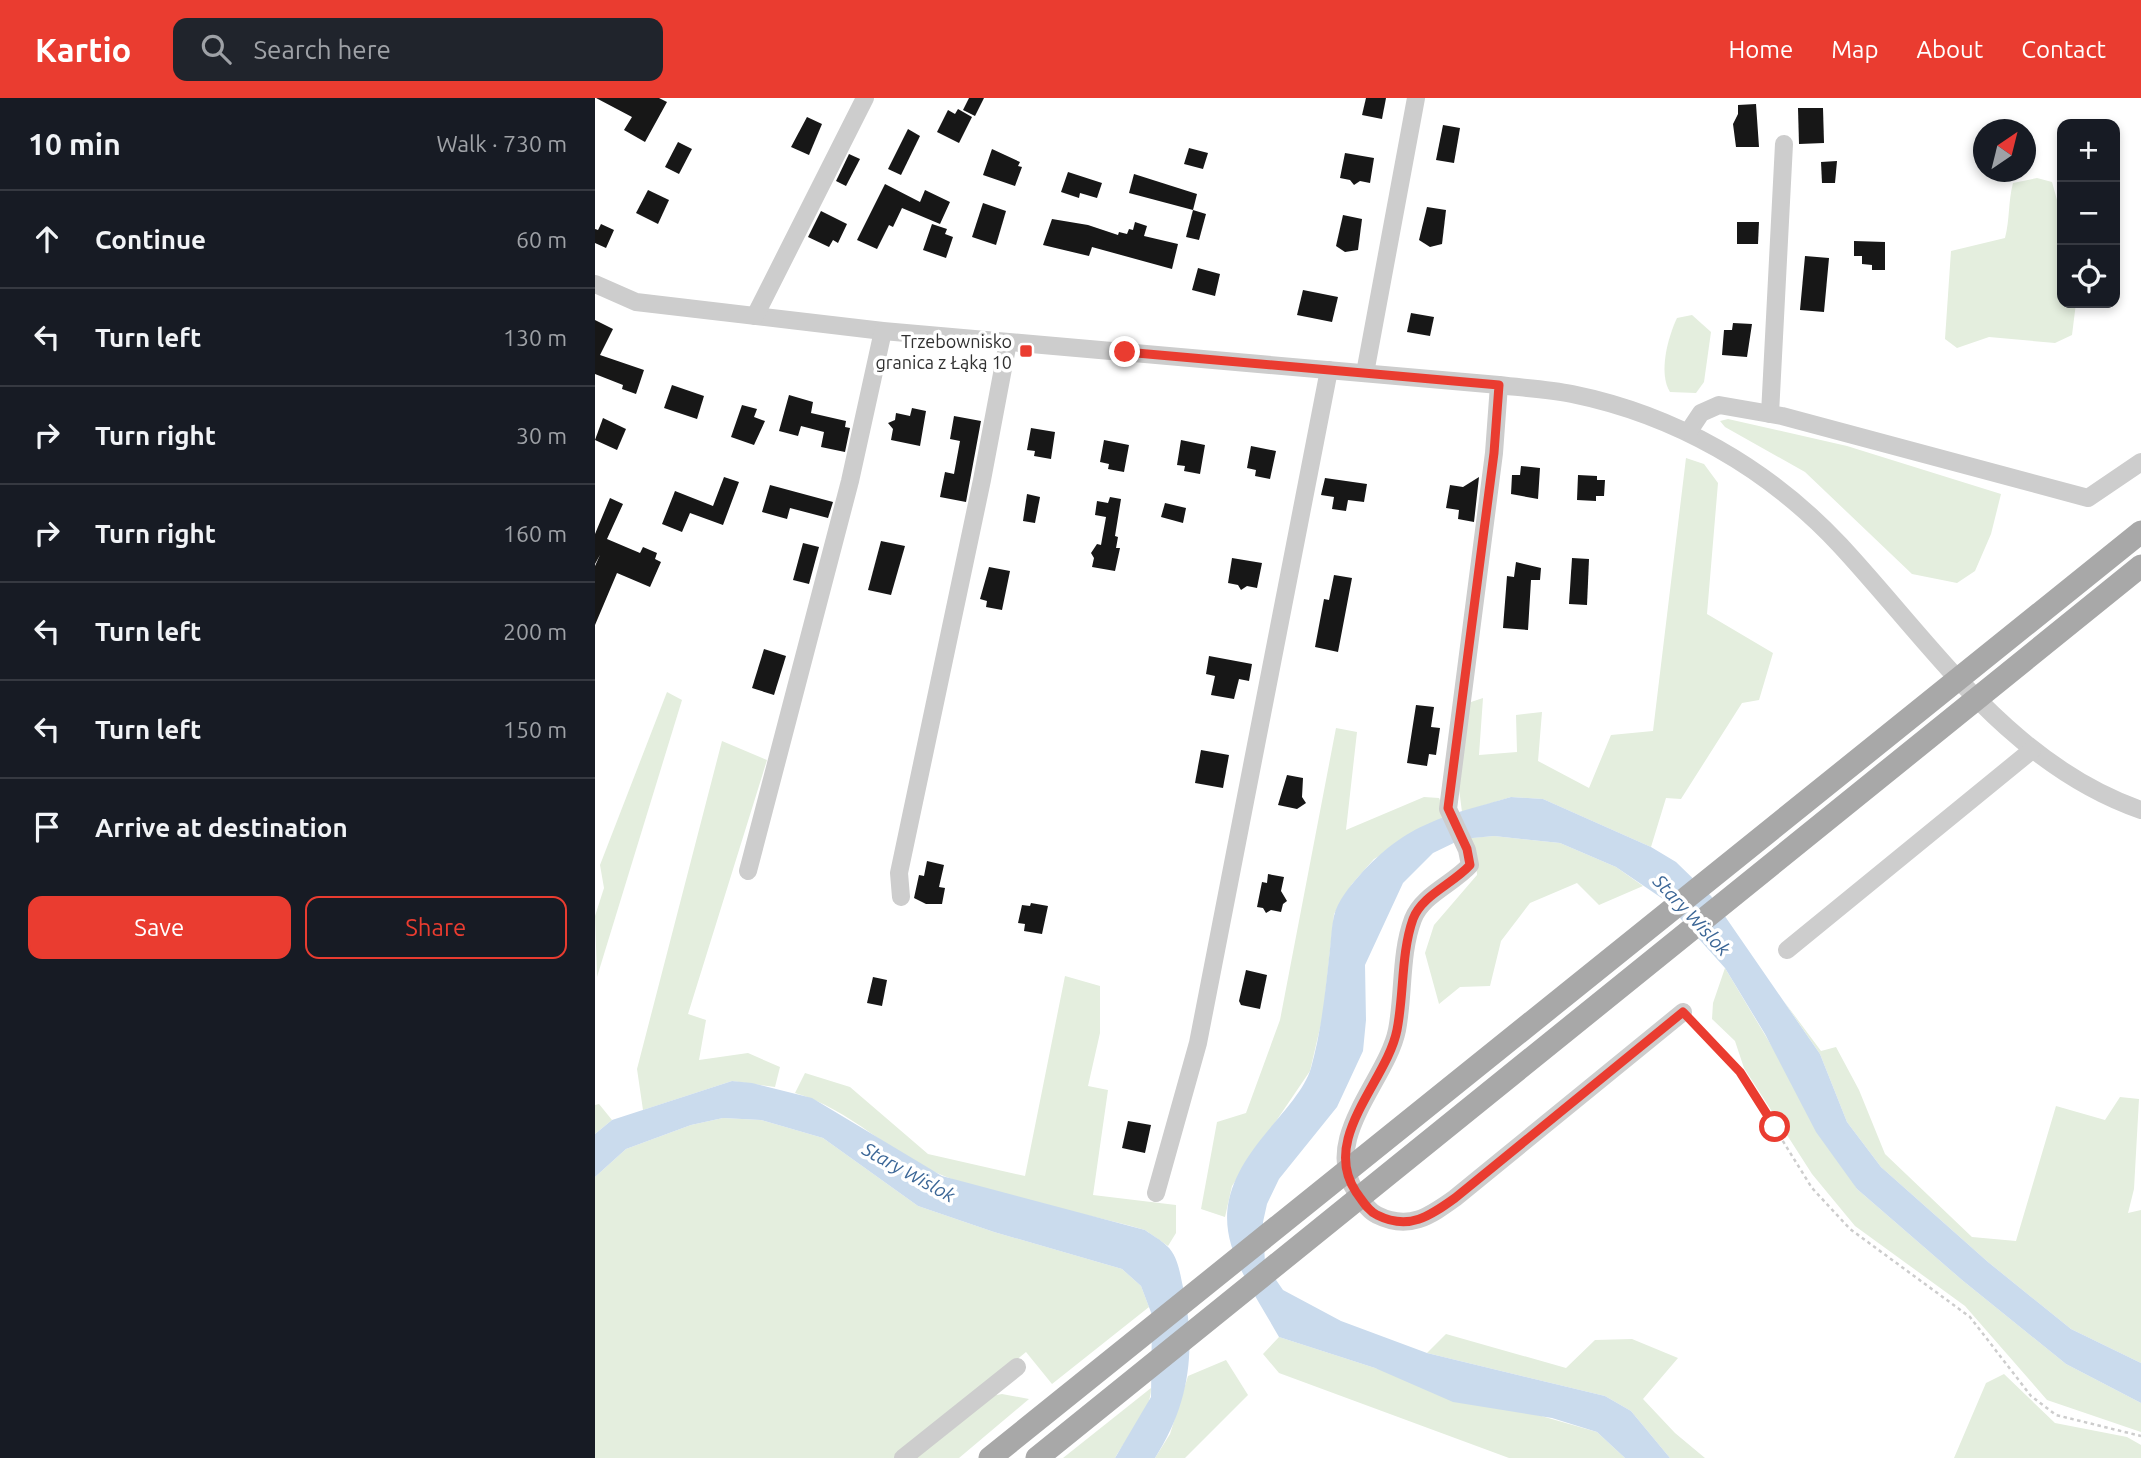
<!DOCTYPE html>
<meta charset="utf-8">
<style>
:root{--surface:#171b24;--page:#20242c;--text:#f1f3f6;--muted:#9ea1a6;--line:#363941;--accent:#ea3c30}
body{margin:0;font-family:Ubuntu,sans-serif;background:var(--page);color:var(--text)}
.controls{position:absolute;right:21px;top:21px;display:grid;overflow:hidden;border-radius:14px;box-shadow:0 4px 10px #0003}
.controls button{width:63px;height:63px;display:grid;place-items:center;padding:0;border:0;border-bottom:2px solid var(--line);background:var(--surface);color:var(--text);font:35px sans-serif}
.compass{position:absolute;left:1378px;top:21px;width:63px;height:63px;border-radius:50%;background:var(--surface);box-shadow:0 4px 10px #0003;rotate:35deg}
.stop{position:absolute;width:21px;height:21px;margin:-16px;border:5px solid #ea3c30;border-radius:50%;background:#fff}
.stop.end{background:#ea3c30;border-color:#fff;box-shadow:0 2px 7px #0008}
.list{margin:0;padding:0;list-style:none}
h2{display:flex;justify-content:space-between;align-items:center;height:91px;margin:0;padding:0 28px;font-size:30px}
h2 small{font-size:23px;font-weight:400;color:var(--muted)}
.list li{display:grid;grid-template-columns:46px 1fr auto;gap:21px;align-items:center;box-sizing:border-box;height:98px;padding:0 28px;border-top:2px solid var(--line)}
.list b{display:block;font-size:26px;white-space:nowrap}
.list em{font-size:23px;font-style:normal;color:var(--muted)}
.actions{display:flex;gap:14px;padding:21px 28px}
.actions a{flex:1;padding:16px 0;border:2px solid var(--accent);border-radius:14px;text-align:center;font-size:24px;color:var(--accent)}
.actions .main{background:var(--accent);color:#fff}
.icon{flex:none;width:38px;height:38px;fill:none;stroke:currentColor;stroke-width:2;stroke-linecap:round;stroke-linejoin:round}
.map{position:relative;flex:none;width:1546px;height:1360px;overflow:hidden}
header{display:flex;align-items:center;gap:42px;box-sizing:border-box;height:98px;padding:0 35px;background:var(--accent);color:#fff}
header strong{font-size:33px}
nav{display:flex;gap:38px;margin-inline-start:auto;font-size:24px}
.search{width:490px;height:63px;background:var(--page);display:flex;align-items:center;gap:18px;box-sizing:border-box;padding:0 24px;border-radius:14px;color:var(--muted);font-size:26px}
main{display:flex}
aside{flex:1;background:var(--surface)}
.map>svg:first-child{display:block}
.green{fill:#e4eede}
.water{fill:#cadbed}
.building{fill:#171717}
.lines{fill:none;stroke-linecap:round;stroke-linejoin:round}
.path{stroke:#cdcdcd;stroke-width:2.5;stroke-dasharray:3.5 3.5;stroke-linecap:butt}
.minor{stroke:#cdcdcd;stroke-width:18}
.major{stroke:#a8a8a8;stroke-width:23}
.route{stroke:#ea3c30;stroke-width:9}
.poi-dot{fill:#ea3c30;stroke:#fff;stroke-width:2.5}
.labels{text-anchor:middle;dominant-baseline:central;stroke-width:7;stroke-linejoin:round;paint-order:stroke}
.poi-label{font-size:18px;fill:#303030;stroke:#fff;text-anchor:end}
.water-label{font-size:19px;font-style:italic;fill:#3b6696;stroke:#fff}
</style>
<header>
<strong>Kartio</strong>
<div class="search"><svg class="icon" aria-label="search" viewBox="0 0 24 24"><circle cx="10" cy="10" r="6"/><path d="M15 15l6 6"/></svg>Search here</div>
<nav><a>Home</a><a>Map</a><a>About</a><a>Contact</a></nav>
</header>
<main>
<aside>
<h2>10 min<small>Walk · 730 m</small></h2>
<ul class="list">
<li><svg class="icon" aria-label="ahead" viewBox="0 0 24 24"><path d="M12 20V5M6 11l6-6 6 6"/></svg><div><b>Continue</b></div><em>60 m</em></li>
<li><svg class="icon" aria-label="left" viewBox="0 0 24 24"><path d="M17 20v-9H6M10 6l-5 5 5 5"/></svg><div><b>Turn left</b></div><em>130 m</em></li>
<li><svg class="icon" aria-label="right" viewBox="0 0 24 24"><path d="M7 20v-9h11M14 6l5 5-5 5"/></svg><div><b>Turn right</b></div><em>30 m</em></li>
<li><svg class="icon" aria-label="right" viewBox="0 0 24 24"><path d="M7 20v-9h11M14 6l5 5-5 5"/></svg><div><b>Turn right</b></div><em>160 m</em></li>
<li><svg class="icon" aria-label="left" viewBox="0 0 24 24"><path d="M17 20v-9H6M10 6l-5 5 5 5"/></svg><div><b>Turn left</b></div><em>200 m</em></li>
<li><svg class="icon" aria-label="left" viewBox="0 0 24 24"><path d="M17 20v-9H6M10 6l-5 5 5 5"/></svg><div><b>Turn left</b></div><em>150 m</em></li>
<li><svg class="icon" aria-label="arrive" viewBox="0 0 24 24"><path d="M6 21V4h12l-3 4 3 4H6"/></svg><div><b>Arrive at destination</b></div></li>
</ul>
<div class="actions"><a class="main">Save</a><a>Share</a></div>
</aside>
<div class="map">
<svg width="1546" height="1360" viewBox="0 0 1546 1360">
<rect width="100%" height="100%" fill="#fff"/>
<g class="green">
<path d="M1442,80L1457,84L1467,120V205H1481L1477,237L1460,245L1394,239L1362,250L1350,241L1356,153L1410,140C1415,121 1413,104 1418,85Z"/>
<path d="M1097,217L1116,234L1109,284L1101,295L1075,294C1063,275 1073,239 1082,220Z"/>
<path d="M1133,321L1252,348L1406,396L1396,436L1380,473L1362,485L1317,476L1210,374L1130,329L1125,323Z"/>
<path d="M1091,360L1109,366L1123,385L1112,516L1178,555L1164,602L1147,605L1086,701L1071,700L1056,749L948,701L916,699L867,714L863,683L873,605L888,600L884,657L922,654L921,617L947,614L943,663L994,690L1016,637L1058,633Z"/>
<path d="M72,594L87,602L2,879L0,818L9,790L5,767Z"/>
<path d="M741,630L762,634L751,732L829,699L844,700L852,718L779,761L757,786L739,816L728,917L715,973L637,1088L630,1119L606,1111L622,1024L651,1015L685,922Z"/>
<path d="M127,643L172,662L93,916L111,922L104,962L153,955L185,969L180,989L137,983L48,1012L42,971Z"/>
<path d="M899,738L965,745L1021,769L1048,788L1004,807L982,785L935,805L906,843L895,888L865,889L844,906L830,855L839,827L882,777L881,758L875,740Z"/>
<path d="M1130,870L1262,1091L1367,1182L1471,1266L1546,1305V1334L1452,1302L1370,1208L1260,1128L1217,1076L1149,970L1140,943L1117,921L1118,905Z"/>
<path d="M470,878L505,888V935L493,988L513,992L498,1097L581,1107V1135L573,1148L550,1132C484,1113 412,1103 349,1078C296,1057 255,1011 200,995L210,975L255,989L333,1056L430,1078Z"/>
<path d="M1188,902L1226,953L1241,949L1264,992L1290,1056L1377,1139L1421,1143L1461,1008L1510,1022L1525,999L1544,1001L1539,1091L1533,1115L1546,1112V1265L1476,1231L1393,1164L1286,1069L1252,1024L1225,956Z"/>
<path d="M4,1006L17,1022L0,1036V1007Z"/>
<path d="M128,1020L166,1022L228,1040L323,1108L399,1134L527,1171L546,1188L554,1209L457,1286L431,1254L301,1360H0V1079L31,1051L96,1027Z"/>
<path d="M851,1236L971,1270L1000,1242L1037,1241L1083,1260L1048,1301L1080,1335L1110,1360H1075L1036,1313L1010,1298L832,1255Z"/>
<path d="M684,1239L780,1270L1002,1334L1030,1360H914L684,1275L668,1256Z"/>
<path d="M631,1262L653,1297L590,1360H560L575,1336L593,1278Z"/>
<path d="M1409,1276L1460,1325L1532,1339L1546,1347V1360H1359L1391,1285Z"/>
<path d="M556,1290C556,1315 532,1338 520,1360H468Z"/>
<path d="M407,1296L434,1301L364,1360H316L391,1299Z"/>
</g>
<g class="water">
<path d="M916,699L948,701L1056,749L1081,764L1116,798L1225,956L1252,1024L1286,1069L1393,1164L1476,1231L1546,1265V1305L1471,1266L1367,1182L1262,1091L1221,1034L1170,936L1130,870L1068,801L1021,769L965,745L899,738L867,741L838,755L808,785L770,867L771,922L768,953L742,1009L684,1081L672,1106L668,1124L670,1166L688,1192L746,1223L832,1255L1010,1298L1036,1313L1075,1360H1030L1002,1334L957,1320L858,1304L780,1270L684,1239C638,1158 601,1119 671,1035C686,1016 709,993 716,970C726,934 730,897 734,860C736,846 736,831 739,818C742,804 755,788 764,778C812,724 851,718 916,699Z"/>
<path d="M137,983L157,985L217,1000L347,1078L550,1132C557,1137 566,1142 572,1148C584,1159 585,1178 589,1193C601,1254 594,1307 560,1360H520L556,1299L557,1217L546,1188L527,1171L399,1134L323,1108L228,1040L166,1022L128,1020L96,1027L31,1051L0,1079V1036L17,1022Z"/>
</g>
<g class="building">
<path d="M1,0H64L72,4L50,44L29,32L37,19Z"/>
<path d="M374,0H389L380,18L368,12Z"/>
<path d="M771,0H791L787,21L767,17Z"/>
<path d="M1161,6L1164,49H1141L1138,26L1143,16V7Z"/>
<path d="M1203,10H1228L1229,45L1204,46Z"/>
<path d="M363,11L377,19L364,45L342,34L353,12L360,16Z"/>
<path d="M212,19L227,26L214,57L196,49Z"/>
<path d="M848,27L865,30L859,65L841,62Z"/>
<path d="M313,31L325,38L306,77L293,71Z"/>
<path d="M83,44L97,51L84,76L70,69Z"/>
<path d="M594,50L613,55L608,71L589,66Z"/>
<path d="M397,51L425,64L423,68L427,69L420,88L388,77Z"/>
<path d="M750,55L779,60L775,85L765,83L759,87L755,82L745,80Z"/>
<path d="M254,56L265,61L251,88L241,83Z"/>
<path d="M1242,63L1240,85H1227L1226,64Z"/>
<path d="M473,74L507,85L502,100L485,95L484,100L466,94Z"/>
<path d="M539,76L602,96L598,112L534,95Z"/>
<path d="M290,86L325,104L330,92L355,104L345,126L307,110L298,129L294,127L282,151L262,142Z"/>
<path d="M53,92L74,102L63,126L41,115Z"/>
<path d="M388,105L411,113L401,147L377,139Z"/>
<path d="M832,109L851,112L847,146L835,149L824,142Z"/>
<path d="M598,112L611,116L604,142L591,139Z"/>
<path d="M226,113L252,126L243,145L238,142L234,149L213,139Z"/>
<path d="M748,117L767,121L763,152L750,154L741,148Z"/>
<path d="M457,121L493,127L523,137L524,134L532,136L534,131L538,132L540,124L552,128L549,138L583,146L577,171L497,149L494,158L448,147Z"/>
<path d="M1142,124H1164L1163,146H1142Z"/>
<path d="M6,126L19,132L11,150L0,145V131L3,132Z"/>
<path d="M337,126L352,131L350,136L358,139L351,160L328,152Z"/>
<path d="M1259,143L1290,144V172H1277V167L1267,166V158H1259Z"/>
<path d="M1210,158L1234,160L1229,214L1205,212Z"/>
<path d="M603,170L625,176L620,198L597,192Z"/>
<path d="M708,192L743,199L737,224L702,217Z"/>
<path d="M816,215L839,219L835,238L812,234Z"/>
<path d="M0,222L18,231L5,257L49,272L41,296L27,291L28,287L0,276Z"/>
<path d="M1138,225L1157,226L1152,259L1127,257L1129,232H1137Z"/>
<path d="M77,287L109,298L102,321L69,310Z"/>
<path d="M194,297L218,304L216,315L251,323L250,329L255,330L250,354L226,349L229,334L206,328L203,338L184,333Z"/>
<path d="M147,307L162,311L159,319L170,323L159,347L136,339Z"/>
<path d="M317,310L331,313L325,348L296,342L298,331L293,325L300,322L301,315L315,318Z"/>
<path d="M359,318L386,323L371,404L345,399L350,374L359,376L365,343L355,341Z"/>
<path d="M8,320L31,331L22,352L0,342Z"/>
<path d="M436,330L460,334L456,361L439,358L440,353L432,352Z"/>
<path d="M509,342L534,347L529,374L513,371L514,366L505,364Z"/>
<path d="M586,342L610,347L605,376L589,373L590,368L582,367Z"/>
<path d="M656,348L681,353L675,381L660,378L661,372L652,370Z"/>
<path d="M926,368L945,370L943,401L916,396L917,377H925Z"/>
<path d="M983,377L1002,378V382H1010L1009,398H1001V403L982,402Z"/>
<path d="M129,379L144,384L128,427L95,415L87,434L67,426L80,393L118,408Z"/>
<path d="M884,379L879,424L863,421L864,412L851,410L855,387L868,389Z"/>
<path d="M730,380L772,386L769,404L753,402L751,413L737,411L739,399L726,397Z"/>
<path d="M175,387L238,404L233,420L195,410L192,421L167,414Z"/>
<path d="M432,396L445,399L440,425L428,423Z"/>
<path d="M515,399L526,401L520,438L523,439L521,450H525L520,473L497,469L499,460L496,455L502,446L506,447L511,419L500,417L502,403L513,405Z"/>
<path d="M15,400L28,406L12,441L45,455L48,449L62,455L60,461L66,464L55,489L22,475L0,527V468L5,457L0,466V436Z"/>
<path d="M570,405L591,410L588,425L566,419Z"/>
<path d="M286,443L310,448L296,497L273,492Z"/>
<path d="M208,445L224,449L214,486L198,482Z"/>
<path d="M637,460L667,465L662,490L652,488L646,492L643,487L633,485Z"/>
<path d="M977,460L994,461L992,507L974,506Z"/>
<path d="M921,464L946,470L945,482H936L933,532L908,530L912,478L919,479Z"/>
<path d="M394,469L415,473L407,512L391,509L392,503L385,501Z"/>
<path d="M739,477L757,480L743,554L720,549L729,501L734,502Z"/>
<path d="M169,551L191,558L179,597L157,590Z"/>
<path d="M614,558L657,566L654,583L644,581L639,601L616,597L620,578L611,576Z"/>
<path d="M821,607L839,609L836,629L845,630L841,657L834,656L832,668L812,665Z"/>
<path d="M606,652L634,657L628,690L600,685Z"/>
<path d="M692,677L708,680L707,699L711,705L702,711L683,707Z"/>
<path d="M332,763L349,767L344,789L350,790L347,806H331L319,800L324,777L329,778Z"/>
<path d="M673,776L689,779L686,793L692,803L688,806L686,814L676,812L671,815L668,810L662,809L667,784L672,785Z"/>
<path d="M436,805L453,808L447,836L429,833L430,826L423,825L427,807L435,808Z"/>
<path d="M651,872L672,877L665,911L646,907L644,903Z"/>
<path d="M278,879L292,882L287,908L272,905Z"/>
<path d="M533,1023L556,1027L550,1055L527,1050Z"/>
</g>
<g class="lines">
<path class="path" d="M1101,925L1145,974L1217,1090L1255,1131L1375,1219L1436,1298L1461,1317L1546,1338"/>
<g class="minor">
<path d="M0,186L41,204L288,233L904,287C928,290 954,291 977,296C1080,317 1173,370 1245,447C1336,545 1414,666 1546,712"/>
<path d="M160,218L270,0"/>
<path d="M770,275L821,0"/>
<path d="M904,287L899,355L853,711L872,752L875,767C858,786 827,797 818,821C805,855 809,896 802,932C792,982 725,1041 761,1094C767,1102 773,1113 782,1117C814,1133 835,1118 860,1100L1088,914"/>
<path d="M1175,316L1189,46"/>
<path d="M1094,333L1106,315L1124,307L1187,318L1493,400L1546,364"/>
<path d="M153,773L255,383L288,233"/>
<path d="M306,799L304,775L387,382L413,244"/>
<path d="M1192,852L1437,652"/>
<path d="M561,1095L603,945L734,272"/>
<path d="M308,1360L422,1269"/>
</g>
<g class="major">
<path d="M395,1360L1546,434"/>
<path d="M442,1360L1546,468"/>
</g>
</g>
<g class="lines">
<path class="route" d="M530,254L904,287L899,355L853,710L872,751L875,767C858,786 827,797 818,821C806,855 809,897 802,932C792,983 725,1040 761,1094C767,1102 773,1113 782,1117C814,1133 835,1118 860,1100L1088,914L1145,974L1180,1029"/>
</g>
<rect class="poi-dot" x="424" y="246" width="14" height="14" rx="3.5"/>
<g class="labels">
<g class="poi-label">
<text x="417" y="243">Trzebownisko<tspan x="417" dy="21">granica z Łąką 10</tspan></text>
</g>
<g class="water-label">
<text transform="translate(1097 817) rotate(47)">Stary Wislok</text>
<text transform="translate(314 1074) rotate(29)">Stary Wislok</text>
</g>
</g>
</svg>
<div class="controls">
<button>+</button>
<button>−</button>
<button><svg class="icon" aria-label="locate" viewBox="0 0 24 24"><circle cx="12" cy="12" r="6"/><path d="M12 2v4M12 18v4M2 12h4M18 12h4"/></svg></button>
</div>
<svg class="compass" viewBox="-18 -18 36 36"><path d="M0-13l5 13h-10z" fill="#e53935"/><path d="M0 13l5-13h-10z" fill="#9ea1a6"/></svg>
<div class="stop" style="left:1180px;top:1029px"></div>
<div class="stop end" style="left:530px;top:254px"></div>
</div>
</main>
